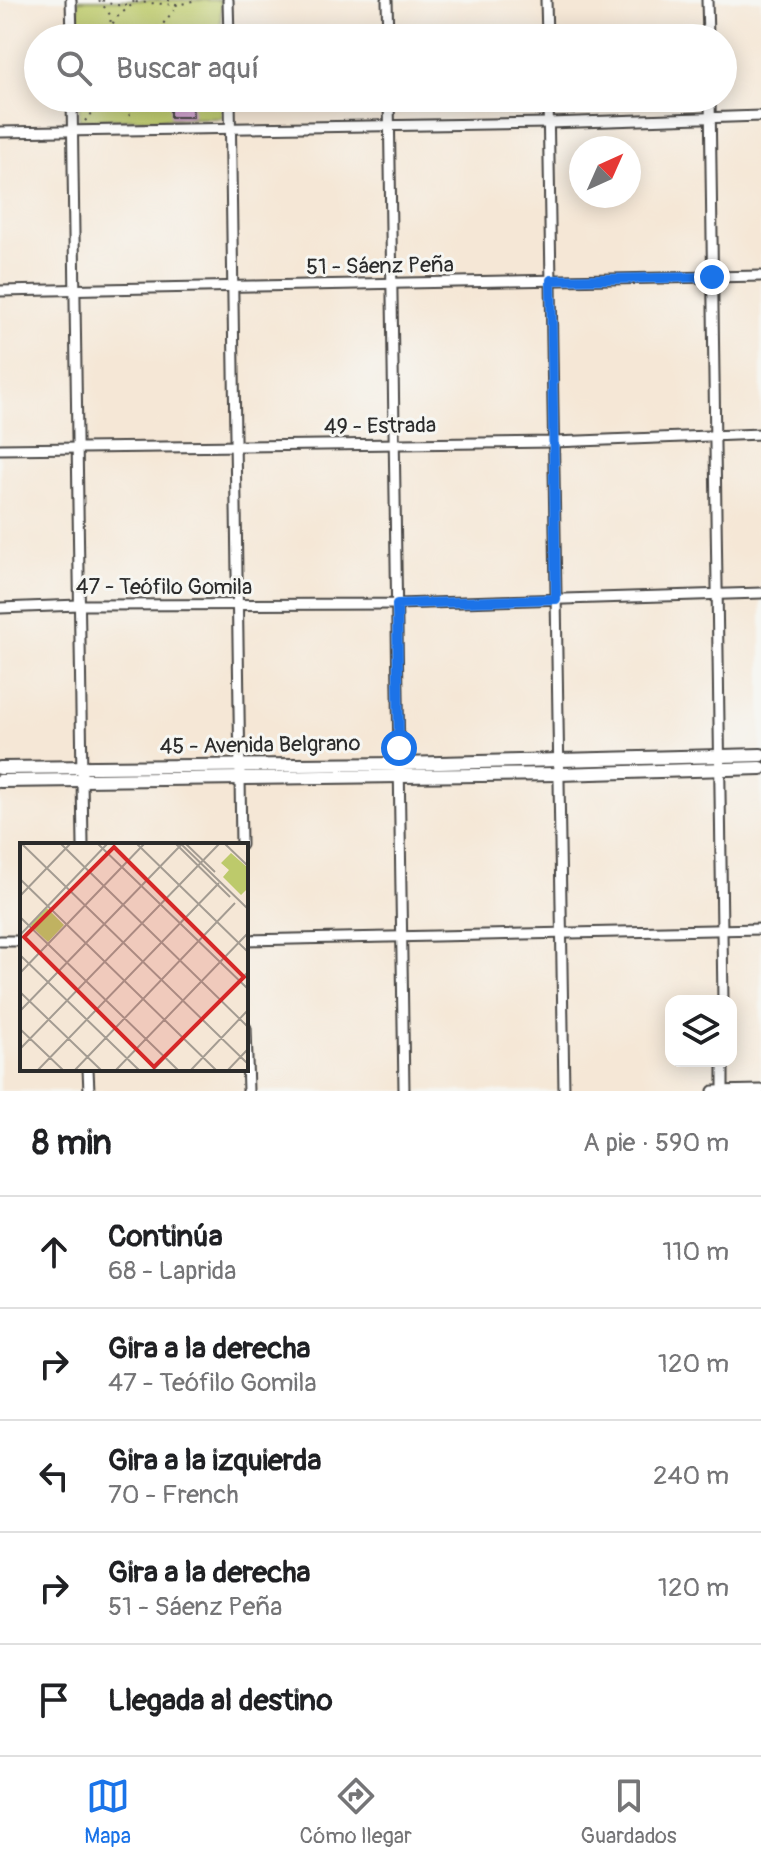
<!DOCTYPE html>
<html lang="es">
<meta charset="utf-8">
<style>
:root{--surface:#fff;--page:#f2f2f2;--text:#202124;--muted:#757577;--line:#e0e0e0;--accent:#1a73e8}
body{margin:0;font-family:Pangolin,sans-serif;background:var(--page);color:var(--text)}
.controls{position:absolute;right:24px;bottom:24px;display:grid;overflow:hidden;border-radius:16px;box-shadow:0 4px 20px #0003}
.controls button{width:72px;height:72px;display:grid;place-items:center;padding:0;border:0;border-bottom:2px solid var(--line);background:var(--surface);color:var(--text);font:40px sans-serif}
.compass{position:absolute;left:569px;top:136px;width:72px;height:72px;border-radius:50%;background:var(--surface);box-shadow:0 4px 20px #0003;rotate:45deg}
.stop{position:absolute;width:24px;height:24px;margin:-18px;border:6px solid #1a73e8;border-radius:50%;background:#fff}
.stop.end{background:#1a73e8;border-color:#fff;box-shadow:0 2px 8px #0008}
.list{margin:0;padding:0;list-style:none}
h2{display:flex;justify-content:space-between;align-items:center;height:104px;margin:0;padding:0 32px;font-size:34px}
h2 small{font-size:26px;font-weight:400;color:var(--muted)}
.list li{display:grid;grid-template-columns:52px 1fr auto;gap:24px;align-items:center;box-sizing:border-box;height:112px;padding:0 32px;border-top:2px solid var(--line)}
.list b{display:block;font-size:30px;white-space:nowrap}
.list p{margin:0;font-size:26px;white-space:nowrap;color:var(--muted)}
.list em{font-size:26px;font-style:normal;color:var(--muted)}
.icon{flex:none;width:44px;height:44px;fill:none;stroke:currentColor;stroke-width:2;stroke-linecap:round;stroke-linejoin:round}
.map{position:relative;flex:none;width:761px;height:1091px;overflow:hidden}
.search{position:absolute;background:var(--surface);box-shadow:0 4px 20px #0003;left:24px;right:24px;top:24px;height:88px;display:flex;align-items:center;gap:20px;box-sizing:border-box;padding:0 28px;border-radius:44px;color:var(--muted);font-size:30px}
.sheet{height:664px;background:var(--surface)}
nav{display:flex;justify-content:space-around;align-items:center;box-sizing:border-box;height:112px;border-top:2px solid var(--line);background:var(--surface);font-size:22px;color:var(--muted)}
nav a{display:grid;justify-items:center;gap:4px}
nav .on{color:var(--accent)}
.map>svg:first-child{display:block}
.green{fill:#bdca6b;stroke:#747a4b;stroke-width:2}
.building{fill:#ce9bcc}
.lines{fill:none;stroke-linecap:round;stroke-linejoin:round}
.minor-casing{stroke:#494745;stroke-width:13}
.major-casing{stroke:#494745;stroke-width:16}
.path{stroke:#494745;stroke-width:2;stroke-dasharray:2 6;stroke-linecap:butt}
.minor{stroke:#fff;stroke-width:9}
.major{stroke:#fff;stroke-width:12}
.route{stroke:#1a73e8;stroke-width:10}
.labels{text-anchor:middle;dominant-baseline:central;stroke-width:6;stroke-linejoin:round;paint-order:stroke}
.street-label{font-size:22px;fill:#2b2b2b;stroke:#f6f6f2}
.inset-road{fill:none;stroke:#a49c92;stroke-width:2}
.view{fill:#d62828;fill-opacity:0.15;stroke:#d62828;stroke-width:4}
.inset-edge{fill:none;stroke:#2b2b2b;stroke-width:4}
</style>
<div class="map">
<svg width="761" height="1091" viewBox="0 0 761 1091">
<rect width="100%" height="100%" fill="#f6f6f2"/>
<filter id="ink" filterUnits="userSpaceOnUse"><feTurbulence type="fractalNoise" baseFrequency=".0125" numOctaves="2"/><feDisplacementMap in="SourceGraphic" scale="16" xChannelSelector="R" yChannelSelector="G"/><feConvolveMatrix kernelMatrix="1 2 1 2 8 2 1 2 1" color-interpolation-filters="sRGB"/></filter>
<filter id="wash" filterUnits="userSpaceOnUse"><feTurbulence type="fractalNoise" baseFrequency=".006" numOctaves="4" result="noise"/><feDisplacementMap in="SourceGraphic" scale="32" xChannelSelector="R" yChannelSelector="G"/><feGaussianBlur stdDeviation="1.8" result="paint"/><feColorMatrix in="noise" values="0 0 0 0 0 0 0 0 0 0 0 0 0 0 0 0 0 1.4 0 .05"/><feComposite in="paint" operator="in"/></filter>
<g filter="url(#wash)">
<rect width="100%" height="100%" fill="#f5e7d6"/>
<g class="green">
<rect x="78" y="0" width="143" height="38"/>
<path d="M79,98H222V118L79,120Z"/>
</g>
<g id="blocks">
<path class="building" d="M177,98H192L193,117H170V101H177Z"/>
</g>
</g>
<g filter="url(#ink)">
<use href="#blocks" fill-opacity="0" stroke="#494745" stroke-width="2"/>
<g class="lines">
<g class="minor-casing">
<g id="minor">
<path d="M71,0L72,38"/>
<path d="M228,0L229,38"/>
<path d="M387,0L388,38"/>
<path d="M546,0L547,38"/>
<path d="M707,0L708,38"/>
<path d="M72,98L83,845"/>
<path d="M230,98L241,845"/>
<path d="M389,98L404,1091"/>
<path d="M548,98L564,1091"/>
<path d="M710,98L723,1001"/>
<path d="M0,132L549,123L761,116"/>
<path d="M0,291L761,276"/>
<path d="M0,449L554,442L761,434"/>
<path d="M0,608L79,605L397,604L761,593"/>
<path d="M246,940L761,929"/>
<path d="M0,941H22"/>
<path d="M246,1028L248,1091"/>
<path d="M723,1061V1091"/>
<path d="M88,1069L89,1091"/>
<path d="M713,1091L761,1090"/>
</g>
</g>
<g class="major-casing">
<g id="major">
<path d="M0,768L400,764L761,755"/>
<path d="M0,781L559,774L761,768"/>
</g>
</g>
<g class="path">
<path d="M99,0L111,16L110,26"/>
<path d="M102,0C115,7 125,7 137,0"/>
<path d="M168,0L178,5L196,0"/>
<path d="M106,38L115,19L135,2L178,5L159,29"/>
<path d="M151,38L154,31L159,29L164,31L167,38"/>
<path d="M111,98L134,119"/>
<path d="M85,121L106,98"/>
</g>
<use href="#minor" class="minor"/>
<use href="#major" class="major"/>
</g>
</g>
<g class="lines" filter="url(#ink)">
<path class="route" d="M399,748L397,604L556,599L551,280L712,277"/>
</g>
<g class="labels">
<g class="street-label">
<text transform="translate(380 266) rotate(-1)">51 - Sáenz Peña</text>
<text transform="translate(380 426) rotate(-1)">49 - Estrada</text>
<text x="164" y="587">47 - Teófilo Gomila</text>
<text transform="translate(260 745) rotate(-1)">45 - Avenida Belgrano</text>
</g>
</g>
<g transform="translate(20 843)">
<rect width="228" height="228" fill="#f5e7d6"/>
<path d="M211,10L228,25V45L221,52L203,34L209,27L201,20ZM27,65L44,82L28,99L10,82Z" fill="#bdca6b"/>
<path class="inset-road" d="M1,0L228,221M40,0L228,184M77,0L228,146M116,0L228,109M155,0L210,54M160,0L228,66M165,0L195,29M204,0L228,23M0,36L197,228M0,53L51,0M0,74L159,228M0,92L88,0M0,112L120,228M0,130L125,0M0,149L82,228M0,168L161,2M0,186L44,228M0,206L200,0M17,228L199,40M54,228L215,60M95,228L228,90M132,228L228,129M170,228L228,167M207,228L228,206"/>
<path class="view" d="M94,4L224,134L134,224L4,94Z"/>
<rect width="228" height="228" class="inset-edge"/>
</g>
</svg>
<div class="controls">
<button><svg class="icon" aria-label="layers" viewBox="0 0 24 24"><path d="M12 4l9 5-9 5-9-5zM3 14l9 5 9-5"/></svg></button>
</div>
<svg class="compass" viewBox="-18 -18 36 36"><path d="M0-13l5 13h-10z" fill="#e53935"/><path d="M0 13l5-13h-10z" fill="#757577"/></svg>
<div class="stop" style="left:399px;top:748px"></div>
<div class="stop end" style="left:712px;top:277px"></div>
<div class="search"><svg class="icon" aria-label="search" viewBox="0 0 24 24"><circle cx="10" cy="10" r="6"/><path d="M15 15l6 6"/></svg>Buscar aquí</div>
</div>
<section class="sheet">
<h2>8 min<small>A pie · 590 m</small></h2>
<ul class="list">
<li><svg class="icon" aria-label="ahead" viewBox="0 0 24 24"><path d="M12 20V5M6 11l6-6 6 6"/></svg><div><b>Continúa</b><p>68 - Laprida</p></div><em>110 m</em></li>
<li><svg class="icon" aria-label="right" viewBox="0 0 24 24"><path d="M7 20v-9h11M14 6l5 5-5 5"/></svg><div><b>Gira a la derecha</b><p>47 - Teófilo Gomila</p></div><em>120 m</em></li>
<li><svg class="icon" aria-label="left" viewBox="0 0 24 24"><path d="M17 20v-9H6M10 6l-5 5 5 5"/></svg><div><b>Gira a la izquierda</b><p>70 - French</p></div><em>240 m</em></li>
<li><svg class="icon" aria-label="right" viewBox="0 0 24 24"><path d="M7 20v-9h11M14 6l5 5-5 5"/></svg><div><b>Gira a la derecha</b><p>51 - Sáenz Peña</p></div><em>120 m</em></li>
<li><svg class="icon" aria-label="arrive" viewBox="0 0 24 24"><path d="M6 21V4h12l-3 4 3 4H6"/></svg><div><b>Llegada al destino</b></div></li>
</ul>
</section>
<nav>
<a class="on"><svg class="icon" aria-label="map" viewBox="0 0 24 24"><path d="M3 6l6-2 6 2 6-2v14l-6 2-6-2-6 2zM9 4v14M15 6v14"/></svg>Mapa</a>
<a><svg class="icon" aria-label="directions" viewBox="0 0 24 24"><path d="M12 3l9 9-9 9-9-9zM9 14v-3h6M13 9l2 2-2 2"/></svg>Cómo llegar</a>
<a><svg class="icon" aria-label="saved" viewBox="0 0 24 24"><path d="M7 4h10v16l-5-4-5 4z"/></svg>Guardados</a>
</nav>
